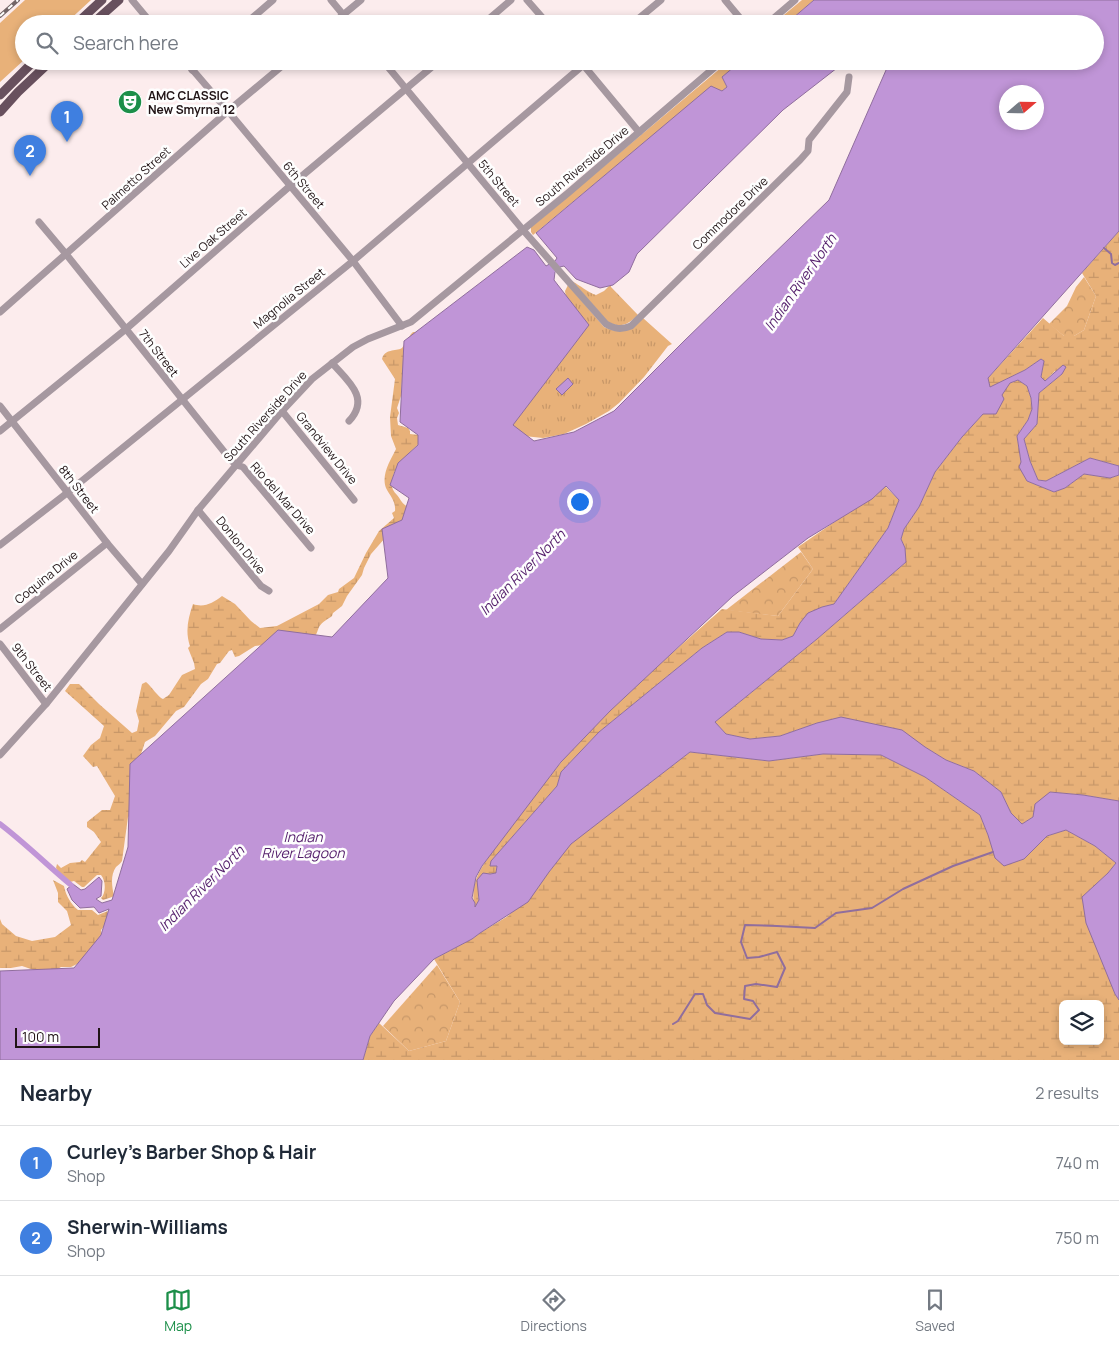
<!DOCTYPE html>
<style>
:root{--surface:#fff;--page:#f6f6f7;--text:#1f2937;--muted:#747a83;--line:#e0e1e3;--accent:#1c8f49}
body{margin:0;font-family:Manrope,sans-serif;background:var(--page);color:var(--text)}
.controls{position:absolute;right:15px;bottom:15px;display:grid;overflow:hidden;border-radius:8px;box-shadow:0 2px 8px #0003}
.controls button{width:45px;height:45px;display:grid;place-items:center;padding:0;border:0;border-bottom:1px solid var(--line);background:var(--surface);color:var(--text);font:25px sans-serif}
.compass{position:absolute;left:999px;top:85px;width:45px;height:45px;border-radius:50%;background:var(--surface);box-shadow:0 2px 8px #0003;rotate:70deg}
.scale{position:absolute;left:15px;bottom:12px;width:85px;box-sizing:border-box;padding-left:5px;border:2px solid #211416;border-top:0;font-size:14px;line-height:18px;white-space:nowrap;color:#211416;-webkit-text-stroke:4px #fefefe;paint-order:stroke}
.you{position:absolute;left:579px;top:501px;width:18px;height:18px;margin:-12px;border:4px solid #fff;border-radius:50%;background:#1a73e8;box-shadow:0 0 0 8px #1a73e833}
.badge{display:grid;place-items:center;width:32px;height:32px;border-radius:50%;background:var(--accent);color:#fff;font-size:16px;font-weight:700}
.pin{position:absolute;translate:-50% -41px;filter:drop-shadow(0 1px 2px #0008)}
.pin::after{content:'';position:absolute;top:26px;width:18px;height:15px;background:inherit;clip-path:polygon(0 0,100% 0,50% 100%)}
.list{margin:0;padding:0;list-style:none}
h2{display:flex;justify-content:space-between;align-items:center;height:65px;margin:0;padding:0 20px;font-size:21px}
h2 small{font-size:16px;font-weight:400;color:var(--muted)}
.list li{display:grid;grid-template-columns:32px 1fr auto;gap:15px;align-items:center;box-sizing:border-box;height:75px;padding:0 20px;border-top:1px solid var(--line)}
.list b{display:block;font-size:19px;white-space:nowrap}
.list p{margin:0;font-size:16px;white-space:nowrap;color:var(--muted)}
.list em{font-size:16px;font-style:normal;color:var(--muted)}
.icon{flex:none;width:28px;height:28px;fill:none;stroke:currentColor;stroke-width:2;stroke-linecap:round;stroke-linejoin:round}
.map{position:relative;flex:none;width:1119px;height:1060px;overflow:hidden}
.search{position:absolute;background:var(--surface);box-shadow:0 2px 8px #0003;left:15px;right:15px;top:15px;height:55px;display:flex;align-items:center;gap:12px;box-sizing:border-box;padding:0 18px;border-radius:28px;color:var(--muted);font-size:19px}
.sheet{height:215px;background:var(--surface)}
nav{display:flex;justify-content:space-around;align-items:center;box-sizing:border-box;height:70px;border-top:1px solid var(--line);background:var(--surface);font-size:14px;color:var(--muted)}
nav a{display:grid;justify-items:center;gap:2px}
nav .on{color:var(--accent)}
.map>svg:first-child{display:block}
.green{fill:#e8b179}
.forest{fill:url(#forest-crowns)}
.wetland{fill:url(#wetland-marsh);fill-rule:evenodd}
.park{fill:url(#park-tufts)}
.water{fill:#c095d7;stroke:#906e9d;fill-rule:evenodd}
.lines{fill:none;stroke-linecap:round;stroke-linejoin:round}
.stream{stroke:#906e9d;stroke-width:2}
.canal{stroke:#c095d7;stroke-width:5.5}
.minor{stroke:#a698a0;stroke-width:7}
.major{stroke:#68505e;stroke-width:9}
.rail-casing{stroke:#736567;stroke-width:4}
.rail{stroke:#fefefe;stroke-width:2;stroke-dasharray:5.5;stroke-linecap:butt}
.labels{text-anchor:middle;dominant-baseline:central;stroke-width:5;stroke-linejoin:round;paint-order:stroke}
.poi-label{font-size:12px;font-weight:bold;fill:#211416;stroke:#fefefe;text-anchor:start}
.street-label{font-size:12px;fill:#211416;stroke:#fefefe}
.water-label{font-size:14px;font-style:italic;fill:#521c6a;stroke:#fefefe}
</style>
<div class="map">
<svg width="1119" height="1060" viewBox="0 0 1119 1060">
<defs>
<pattern id="forest-crowns" width="20" height="18" patternUnits="userSpaceOnUse" patternTransform="scale(1.25)"><rect width="20" height="18" fill="#e8b179"/><path d="M2 6a3 3 0 1 1 6 0M12 15a3 3 0 1 1 6 0" fill="none" stroke="#c79768"/></pattern>
<pattern id="wetland-marsh" width="20" height="14" patternUnits="userSpaceOnUse" patternTransform="scale(1.25)"><rect width="20" height="14" fill="#e8b179"/><path d="M1 5h8M5 5V1M11 12h8M15 12V8" fill="none" stroke="#c79768"/></pattern>
<pattern id="park-tufts" width="24" height="20" patternUnits="userSpaceOnUse" patternTransform="scale(1.25)"><rect width="24" height="20" fill="#e8b179"/><path d="M3 7l-1-3M5 7V3M7 7l1-3M15 17l-1-3M17 17v-4M19 17l1-3" fill="none" stroke="#c79768"/></pattern>
</defs>
<rect width="100%" height="100%" fill="#fceced"/>
<g class="green">
<path d="M25,0H91L65,24H24V60L0,82V23Z"/>
<path d="M802,0H814L786,24H773Z"/>
<path d="M729,61H741L722,77L727,87L722,91L711,87L533,235L531,232V227L540,220Z"/>
</g>
<g class="forest">
<path d="M1084,277L1096,296L1084,330L1074,336H1064L1049,324L1067,306L1076,287Z"/>
<path d="M801,552L813,569L778,616L726,610Z"/>
<path d="M437,965L460,1002L446,1041L409,1051L383,1026Z"/>
</g>
<g class="wetland">
<path d="M1119,231V466L1090,458L1046,481L1038,480L1030,461L1024,439L1037,424L1039,393L1062,374L1055,371L1045,381L1041,377L1044,361L1041,359L1025,370L989,388L988,378L1043,318L1064,336H1074L1084,330L1096,296L1082,273Z"/>
<path d="M413,332H419L405,360L402,380L401,396L397,408L399,413L397,418L398,425L408,428L410,431V434L419,435L420,442C410,454 400,458 394,473C391,482 390,488 397,495C401,500 402,504 408,507L404,520L396,523L393,529L371,554L364,568L362,575L347,596L342,606L333,613L332,616C328,619 322,622 319,627C317,632 317,634 313,639L255,646L239,656L235,657L232,650L229,651L220,663L217,664L208,679L201,684L184,707L176,711L155,736L145,742L140,757L132,814L128,817L122,861C120,864 118,865 116,867C110,875 112,887 114,896L112,897L103,900L101,898C106,893 106,881 101,875H97L84,887H82L74,881L70,882L58,871L56,868L57,864L61,868L70,863L80,862L82,860L85,862L101,842L94,832L87,827V822L102,810H110L115,796L97,766L93,767L83,756L91,745L100,738L104,726L65,691L70,684H79L99,704L132,733L137,731L139,721L136,711L142,684L146,682C152,687 158,697 163,699L169,695L182,675L195,669L194,663L188,648L190,646C185,632 188,618 193,604C204,608 213,603 222,596L235,604L251,621L260,628L277,626L319,604L328,595L338,592L339,589L354,578L366,553L379,531L394,518L392,513L395,511C396,501 390,496 386,488C381,475 390,461 396,449L391,436L390,417L395,379L382,359C385,348 395,352 402,348L411,334Z"/>
<path d="M1018,380L1027,386L1031,398L1032,409L1028,420L1017,436L1021,462L1027,481L1054,492L1065,488L1084,474L1110,478L1119,475V801L1083,795L1050,792L1033,817L1022,824L1011,813L1001,792L974,771L946,760L925,747L817,723L780,736L750,739L726,734L715,722L817,639L905,563V548L901,539L904,529L919,507L935,472L962,437L983,414L1001,395L1010,383Z"/>
<path d="M885,486L899,500L888,528L834,604L822,607L800,623L793,636L782,640L761,639L739,632H727L702,648L599,732L561,772L557,786L491,861L497,866L496,873L490,874L478,896L479,900L475,909C469,884 480,869 494,849L493,846L581,738L662,662L722,609L778,616L813,569L798,547L881,490Z"/>
<path d="M690,752L769,761L823,754L881,755L925,777L980,815L988,835L1024,859L1047,836L1066,830L1095,846L1116,863L1108,873L1082,898L1115,994L1119,1000V1060H363L370,1036L379,1023L409,1051L446,1041L460,1002L434,959L472,939L480,933L508,916L549,872L570,844ZM1063,1004H1100V1041H1063Z"/>
<path d="M53,880L64,886C66,896 71,904 78,910H92L98,915L108,911L106,924L101,930L102,940L79,963L71,967H61L54,971H37L22,966L11,968H0V919L2,924L16,936L32,941L55,937L71,925L67,911L58,902V893Z"/>
</g>
<g class="park">
<path d="M572,281C581,286 587,292 596,295L604,291L611,284V287L638,315C628,324 621,329 608,322Z"/>
<path d="M568,285L604,327C624,336 628,328 643,318L672,344L668,346L644,377L619,403L609,411L586,424L564,434L543,438L524,436L512,426L567,302L565,291Z"/>
</g>
<g class="water">
<path d="M814,0H1119V231L988,378L990,387L1025,370L1041,359L1044,361L1041,377L1045,381L1063,365L1066,367L1062,374L1039,393L1037,424L1024,439L1030,461L1038,480L1046,481L1090,458L1119,466V475L1110,478L1084,474L1065,488L1054,492L1027,481L1019,467L1021,462L1017,436L1028,420L1032,409L1031,398L1027,386L1018,380L1010,383L1002,395L1004,399L996,414H983L962,437L935,472L919,507L904,529L901,539L905,548L906,562L817,639L715,722L726,734L750,739L780,736L817,723L841,717L902,730L925,747L946,760L974,771L1001,792L1011,813L1022,824L1033,817L1035,804L1050,792L1083,795L1119,801V1000L1115,994L1086,923L1082,897L1108,873L1116,863L1095,846L1066,830L1047,836L1024,859L1004,866L995,858L988,835L980,815L925,777L881,755L823,754L769,761L690,752L571,844L549,872L528,902L480,933L472,939L434,959L394,1001L370,1036L363,1060H0V971L74,968L101,935L109,909L99,913L94,907L80,908L72,900L67,889L73,884L81,890L85,889L99,877L102,881L101,896L96,899L102,903L112,900L128,847L130,764L278,630L332,637L388,578L382,529L402,520L409,498L390,485L398,463L418,445V435L400,422L404,341L527,247L534,250L546,266L555,261L557,258L536,233L711,86L722,91L727,87L722,77L741,61H846L783,110L637,254L629,272L613,285L600,288L576,279L564,266L560,267L555,272L554,280L589,325L513,425L534,441L574,432L614,411L684,341L829,200L890,61H1095V24H786ZM1006,92H1036V122H1006ZM886,486L899,500L888,528L834,604L822,607L808,613L800,623L793,636L782,640L761,639L739,632H727L702,648L599,732L561,772L557,786L491,861L490,866H497L496,873L490,874L483,873L477,880L479,900L475,907V903L472,898L476,877L482,866L561,762L610,711L733,596L808,538L872,499Z"/>
<path d="M568,378L573,384L562,395L556,389Z"/>
</g>
<g class="lines">
<g class="stream">
<path d="M1104,248L1111,254L1112,263L1115,265L1119,263"/>
<path d="M673,1024L678,1021L695,994H703L707,1005L715,1013L750,1019L759,1010L753,1001L744,999L745,986L756,984L777,987L785,968L777,952L759,957L747,958L741,942L745,925L777,926L815,928L836,913L872,908L903,889L953,866L993,852"/>
</g>
<path class="canal" d="M0,824C25,843 47,865 71,885"/>
<g class="minor">
<path d="M132,0L152,24"/>
<path d="M331,0L351,24"/>
<path d="M527,0L548,24"/>
<path d="M725,0L745,24"/>
<path d="M245,24L273,0"/>
<path d="M332,24L361,0"/>
<path d="M483,24L511,0"/>
<path d="M632,24L661,0"/>
<path d="M767,24L795,0"/>
<path d="M185,61L228,111L353,261L402,326"/>
<path d="M383,61L523,230L606,324C615,329 621,330 631,326L800,160L808,151L809,140L847,92L849,77"/>
<path d="M580,61L639,132"/>
<path d="M192,70L201,61"/>
<path d="M39,222L66,254L230,459L236,465L243,467L311,548"/>
<path d="M0,312L228,111L288,61"/>
<path d="M332,363C347,380 371,398 349,421"/>
<path d="M0,406L107,543L142,584"/>
<path d="M282,411L354,500"/>
<path d="M0,431L126,329L290,186L439,61"/>
<path d="M198,510L261,586L269,591"/>
<path d="M0,545L67,493L353,261L588,61"/>
<path d="M0,629L107,543"/>
<path d="M0,644L46,704"/>
<path d="M0,755L46,704L169,551L198,510L282,411L312,379L353,347L368,339L411,322L568,193L722,61"/>
</g>
<g class="major">
<path d="M76,24L102,0"/>
<path d="M92,24L119,0"/>
<path d="M0,95L34,61"/>
<path d="M0,112L18,92L51,61"/>
</g>
<g class="rail-casing">
<path id="rail" d="M0,16L18,0"/>
</g>
<use href="#rail" class="rail"/>
</g>
<defs>
<g id="theatre-disc" transform="scale(1.25)"><circle r="9.5" fill="#1c8f49" stroke="#fefefe"/><path d="M-5-5.5Q0-4 5-5.5V0Q5 5 0 6Q-5 5-5 0ZM-3.3-2.5H-1v1.5H-3.3ZM1-2.5H3.3v1.5H1ZM-2.8 1Q0 5.5 2.8 1Z" fill="#fff"/></g>
</defs>
<g fill-rule="evenodd">
<use href="#theatre-disc" x="130" y="102"/>
</g>
<g class="labels">
<g class="poi-label">
<text x="148" y="95">AMC CLASSIC<tspan x="148" dy="14">New Smyrna 12</tspan></text>
</g>
<g class="street-label">
<text transform="translate(582 166) rotate(-40)">South Riverside Drive</text>
<text transform="translate(136 178) rotate(-42)">Palmetto Street</text>
<text transform="translate(499 183) rotate(50)">5th Street</text>
<text transform="translate(304 185) rotate(50)">6th Street</text>
<text transform="translate(730 213) rotate(-44)">Commodore Drive</text>
<text transform="translate(213 238) rotate(-41)">Live Oak Street</text>
<text transform="translate(289 298) rotate(-39)">Magnolia Street</text>
<text transform="translate(159 353) rotate(52)">7th Street</text>
<text transform="translate(265 416) rotate(-48)">South Riverside Drive</text>
<text transform="translate(327 448) rotate(51)">Grandview Drive</text>
<text transform="translate(79 489) rotate(52)">8th Street</text>
<text transform="translate(283 498) rotate(49)">Rio del Mar Drive</text>
<text transform="translate(241 545) rotate(51)">Donlon Drive</text>
<text transform="translate(46 577) rotate(-39)">Coquina Drive</text>
<text transform="translate(32 667) rotate(52)">9th Street</text>
</g>
<g class="water-label">
<text transform="translate(800 282) rotate(-55)">Indian River North</text>
<text transform="translate(522 572) rotate(-45)">Indian River North</text>
<text x="303" y="836">Indian<tspan x="303" dy="16">River Lagoon</tspan></text>
<text transform="translate(201 888) rotate(-45)">Indian River North</text>
</g>
</g>
</svg>
<div class="controls">
<button><svg class="icon" aria-label="layers" viewBox="0 0 24 24"><path d="M12 4l9 5-9 5-9-5zM3 14l9 5 9-5"/></svg></button>
</div>
<svg class="compass" viewBox="-18 -18 36 36"><path d="M0-13l5 13h-10z" fill="#e53935"/><path d="M0 13l5-13h-10z" fill="#747a83"/></svg>
<div class="scale">100 m</div>
<div class="you"></div>
<div class="pin badge" style="left:67px;top:142px;background:#3f7fe0">1</div>
<div class="pin badge" style="left:30px;top:176px;background:#3f7fe0">2</div>
<div class="search"><svg class="icon" aria-label="search" viewBox="0 0 24 24"><circle cx="10" cy="10" r="6"/><path d="M15 15l6 6"/></svg>Search here</div>
</div>
<section class="sheet">
<h2>Nearby<small>2 results</small></h2>
<ul class="list">
<li><span class="badge" style="background:#3f7fe0">1</span><div><b>Curley's Barber Shop &amp; Hair</b><p>Shop</p></div><em>740 m</em></li>
<li><span class="badge" style="background:#3f7fe0">2</span><div><b>Sherwin-Williams</b><p>Shop</p></div><em>750 m</em></li>
</ul>
</section>
<nav>
<a class="on"><svg class="icon" aria-label="map" viewBox="0 0 24 24"><path d="M3 6l6-2 6 2 6-2v14l-6 2-6-2-6 2zM9 4v14M15 6v14"/></svg>Map</a>
<a><svg class="icon" aria-label="directions" viewBox="0 0 24 24"><path d="M12 3l9 9-9 9-9-9zM9 14v-3h6M13 9l2 2-2 2"/></svg>Directions</a>
<a><svg class="icon" aria-label="saved" viewBox="0 0 24 24"><path d="M7 4h10v16l-5-4-5 4z"/></svg>Saved</a>
</nav>
